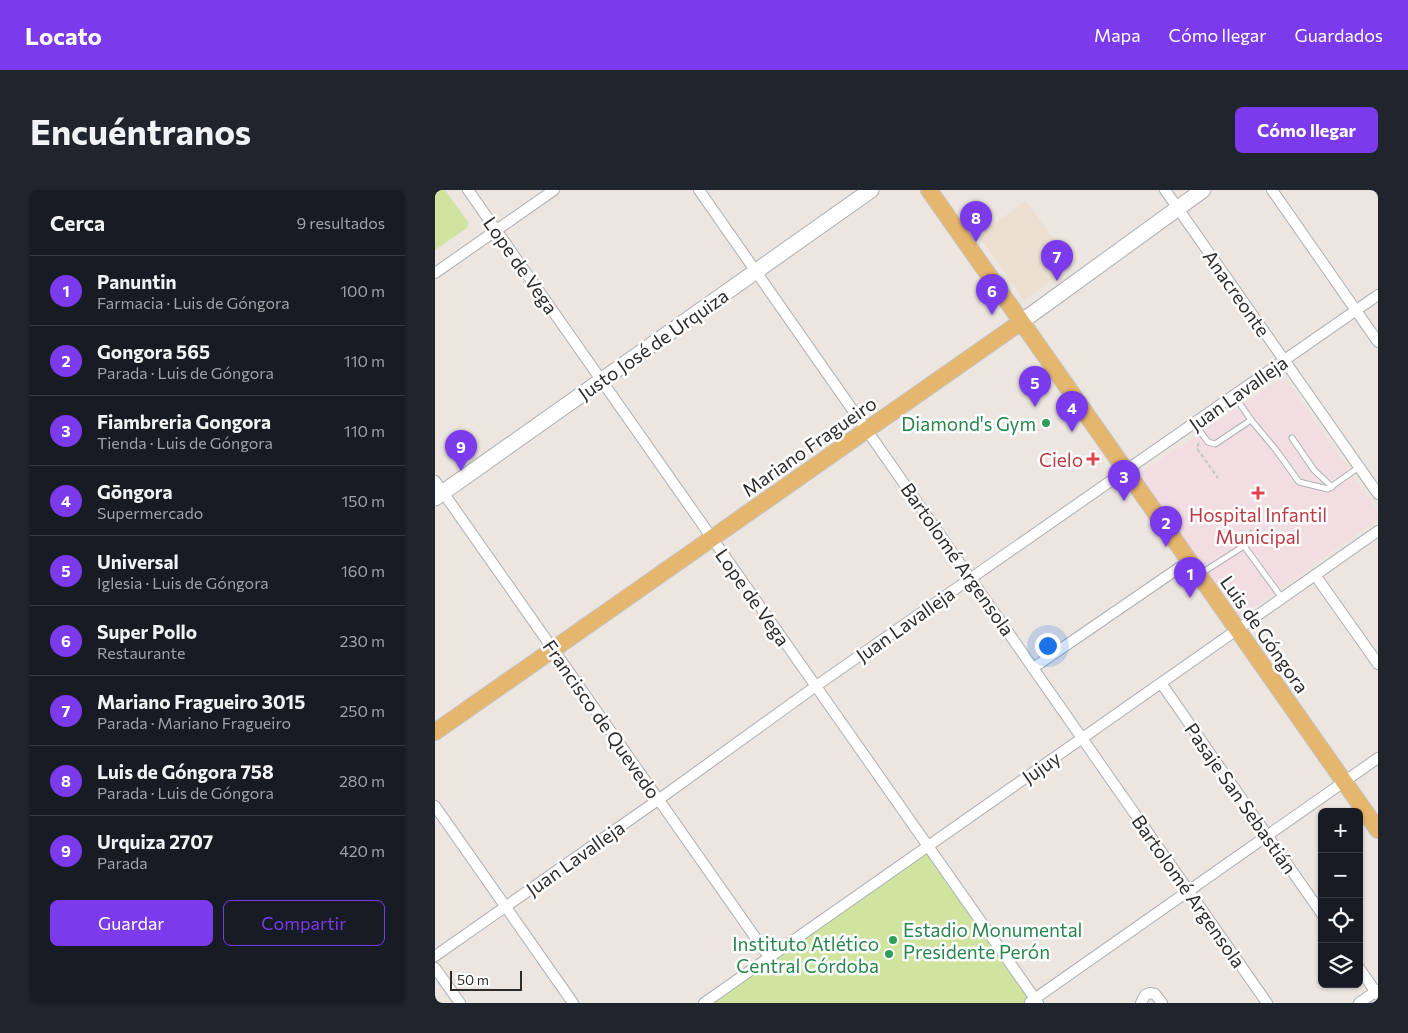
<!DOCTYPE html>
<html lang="es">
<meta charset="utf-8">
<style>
:root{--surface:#171b24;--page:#20242c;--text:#f1f3f6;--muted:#9ea1a6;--line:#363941;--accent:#7c3aed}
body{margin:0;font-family:Commissioner,sans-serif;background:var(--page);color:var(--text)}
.controls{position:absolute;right:15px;bottom:15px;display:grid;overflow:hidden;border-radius:8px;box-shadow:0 1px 4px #0004}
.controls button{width:45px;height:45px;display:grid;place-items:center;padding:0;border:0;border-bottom:1px solid var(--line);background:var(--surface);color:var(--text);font:25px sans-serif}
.scale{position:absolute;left:15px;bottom:12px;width:72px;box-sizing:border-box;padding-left:5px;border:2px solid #2c2c2c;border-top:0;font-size:14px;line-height:18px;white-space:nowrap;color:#2c2c2c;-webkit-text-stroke:4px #fff;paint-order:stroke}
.you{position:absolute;left:612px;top:455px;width:18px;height:18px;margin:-12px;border:4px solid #fff;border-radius:50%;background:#1a73e8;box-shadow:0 0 0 8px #1a73e833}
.badge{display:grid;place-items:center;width:32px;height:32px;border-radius:50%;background:var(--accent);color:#fff;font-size:16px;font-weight:700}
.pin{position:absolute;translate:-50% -41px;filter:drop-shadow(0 1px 2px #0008)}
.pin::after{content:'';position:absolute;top:26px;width:18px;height:15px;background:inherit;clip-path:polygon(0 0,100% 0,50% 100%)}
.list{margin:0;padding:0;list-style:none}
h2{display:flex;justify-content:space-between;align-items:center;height:65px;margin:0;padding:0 20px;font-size:21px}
h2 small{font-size:16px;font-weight:400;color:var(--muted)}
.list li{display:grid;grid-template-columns:32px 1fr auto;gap:15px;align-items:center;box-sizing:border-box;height:70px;padding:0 20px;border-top:1px solid var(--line)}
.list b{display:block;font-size:19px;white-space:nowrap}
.list p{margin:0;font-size:16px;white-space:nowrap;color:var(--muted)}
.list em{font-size:16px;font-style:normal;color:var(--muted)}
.actions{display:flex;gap:10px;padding:15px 20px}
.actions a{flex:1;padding:11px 0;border:1px solid var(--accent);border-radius:8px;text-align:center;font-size:18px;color:var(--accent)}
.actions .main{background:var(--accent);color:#fff}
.icon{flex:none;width:28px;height:28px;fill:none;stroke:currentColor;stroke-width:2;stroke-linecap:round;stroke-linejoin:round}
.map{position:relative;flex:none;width:943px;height:813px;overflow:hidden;border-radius:8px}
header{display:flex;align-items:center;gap:30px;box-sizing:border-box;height:70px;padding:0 25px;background:var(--accent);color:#fff}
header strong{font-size:24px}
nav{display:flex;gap:28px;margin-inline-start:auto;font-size:18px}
.intro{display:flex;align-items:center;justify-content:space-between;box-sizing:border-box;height:120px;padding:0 30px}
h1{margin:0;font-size:35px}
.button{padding:12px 22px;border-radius:8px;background:var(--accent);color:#fff;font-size:18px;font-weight:700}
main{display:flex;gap:30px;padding:0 30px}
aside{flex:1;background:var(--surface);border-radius:8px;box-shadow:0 1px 4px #0004}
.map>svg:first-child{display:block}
.education{fill:#ecdfd1}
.medical{fill:#f2dee2}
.pitch{fill:#d1e49f}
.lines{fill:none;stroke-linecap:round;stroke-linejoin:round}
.lane-casing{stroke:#acb0b7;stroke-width:7}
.street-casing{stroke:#acb0b7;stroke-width:12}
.secondary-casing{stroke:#acb0b7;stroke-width:17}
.primary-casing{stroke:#c4c4c4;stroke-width:18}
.path{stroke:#c4c4c4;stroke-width:2;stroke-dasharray:4 2.5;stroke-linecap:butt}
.lane{stroke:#fff;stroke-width:5}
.street{stroke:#fff;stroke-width:10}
.secondary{stroke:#fff;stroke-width:15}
.primary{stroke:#e5b66d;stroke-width:16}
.leisure-dot{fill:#2e9e5b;stroke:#fff;stroke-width:2}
.health-dot{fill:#e0444e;stroke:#fff;stroke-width:2}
.labels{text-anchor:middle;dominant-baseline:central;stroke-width:5;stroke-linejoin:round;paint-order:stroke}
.street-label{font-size:19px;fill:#2c2c2c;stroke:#fff}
.leisure-label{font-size:19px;fill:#27864d;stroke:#fff;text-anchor:end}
.health-label{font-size:19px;fill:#be3a42;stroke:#fff;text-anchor:end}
</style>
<header>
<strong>Locato</strong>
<nav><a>Mapa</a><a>Cómo llegar</a><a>Guardados</a></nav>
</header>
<div class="intro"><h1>Encuéntranos</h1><a class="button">Cómo llegar</a></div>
<main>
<aside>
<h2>Cerca<small>9 resultados</small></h2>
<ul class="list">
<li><span class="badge">1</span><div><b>Panuntin</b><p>Farmacia · Luis de Góngora</p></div><em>100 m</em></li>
<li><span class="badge">2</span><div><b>Gongora 565</b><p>Parada · Luis de Góngora</p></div><em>110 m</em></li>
<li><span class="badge">3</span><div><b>Fiambreria Gongora</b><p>Tienda · Luis de Góngora</p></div><em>110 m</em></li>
<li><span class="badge">4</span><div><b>Gōngora</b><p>Supermercado</p></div><em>150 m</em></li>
<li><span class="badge">5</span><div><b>Universal</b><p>Iglesia · Luis de Góngora</p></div><em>160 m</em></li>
<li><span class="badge">6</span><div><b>Super Pollo</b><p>Restaurante</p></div><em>230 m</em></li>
<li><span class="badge">7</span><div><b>Mariano Fragueiro 3015</b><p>Parada · Mariano Fragueiro</p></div><em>250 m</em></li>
<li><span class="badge">8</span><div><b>Luis de Góngora 758</b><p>Parada · Luis de Góngora</p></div><em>280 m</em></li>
<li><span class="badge">9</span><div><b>Urquiza 2707</b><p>Parada</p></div><em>420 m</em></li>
</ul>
<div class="actions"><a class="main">Guardar</a><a>Compartir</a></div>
</aside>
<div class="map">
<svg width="943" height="813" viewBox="0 0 943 813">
<rect width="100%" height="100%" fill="#ece5e0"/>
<path class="education" d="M591,11L637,75L589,110L543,45Z"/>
<path class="medical" d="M849,187L943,322V329L803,428L704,284Z"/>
<g class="pitch">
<path d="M0,0H10L33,32L32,38L0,60Z"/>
<path d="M493,656L600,809L595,813H270Z"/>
</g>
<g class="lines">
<g class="lane-casing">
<g id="lane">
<path d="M816,230L841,260L864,292L893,299L924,277"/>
<path d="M759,233L773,252L780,254L816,230L799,205"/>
<path d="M857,248L879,280L897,297"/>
<path d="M765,384L809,356L847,408"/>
</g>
</g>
<g class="street-casing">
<g id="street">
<path d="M33,0L603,813"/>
<path d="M264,0L832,813"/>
<path d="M730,0L943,304"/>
<path d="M837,0L943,152"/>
<path d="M0,83L119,0"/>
<path d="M0,291L334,767"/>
<path d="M880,385L943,474"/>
<path d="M598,478L754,371"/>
<path d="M726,493L887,724"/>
<path d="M0,616L138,813"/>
<path d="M0,766L223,610L381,496L943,105"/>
<path d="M0,778L25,813"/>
<path d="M924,778L943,805"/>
<path d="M595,812L943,568"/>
<path d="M269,813L943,341"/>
<path d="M706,813L710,805L715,803L720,804L727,813"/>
<path d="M924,813L943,800"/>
</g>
</g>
<g class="secondary-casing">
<g id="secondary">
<path d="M586,132L768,0"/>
<path d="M0,308L436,0"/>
</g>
</g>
<g class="primary-casing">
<g id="primary">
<path d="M494,0L943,640"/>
<path d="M0,542L586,132"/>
</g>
</g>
<g class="path">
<path d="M764,253L762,257L763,260L783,288"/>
<path d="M805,350V348L817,340"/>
</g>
<use href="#lane" class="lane"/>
<use href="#street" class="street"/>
<use href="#secondary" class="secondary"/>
<use href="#primary" class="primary"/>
</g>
<g class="leisure-dot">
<circle cx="611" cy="233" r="5"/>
<circle cx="458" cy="750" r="5"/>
<circle cx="454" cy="764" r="5"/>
</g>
<g class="health-dot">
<path d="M655.5 261.5h5v5h5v5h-5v5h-5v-5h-5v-5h5z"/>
<path d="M820.5 295.5h5v5h5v5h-5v5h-5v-5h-5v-5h5z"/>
</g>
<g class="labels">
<g class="street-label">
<text transform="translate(86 75) rotate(55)">Lope de Vega</text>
<text transform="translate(802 103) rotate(55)">Anacreonte</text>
<text transform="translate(218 154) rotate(-35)">Justo José de Urquiza</text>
<text transform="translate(803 203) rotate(-35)">Juan Lavalleja</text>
<text transform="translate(374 256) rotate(-35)">Mariano Fragueiro</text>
<text transform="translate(523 369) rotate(55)">Bartolomé Argensola</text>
<text transform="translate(318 407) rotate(55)">Lope de Vega</text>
<text transform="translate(470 434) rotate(-35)">Juan Lavalleja</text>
<text transform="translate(830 444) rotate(55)">Luis de Góngora</text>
<text transform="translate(167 529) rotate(55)">Francisco de Quevedo</text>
<text transform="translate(606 577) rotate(-35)">Jujuy</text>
<text transform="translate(806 608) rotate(55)">Pasaje San Sebastián</text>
<text transform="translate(140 668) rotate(-35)">Juan Lavalleja</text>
<text transform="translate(754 701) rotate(55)">Bartolomé Argensola</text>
</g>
<g class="leisure-label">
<text x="601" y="233">Diamond's Gym</text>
<text x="468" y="739" text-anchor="start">Estadio Monumental<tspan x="468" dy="22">Presidente Perón</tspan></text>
<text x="444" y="753">Instituto Atlético<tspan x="444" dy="22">Central Córdoba</tspan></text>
</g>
<g class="health-label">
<text x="648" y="269">Cielo</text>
<text x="823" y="324" text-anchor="middle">Hospital Infantil<tspan x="823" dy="22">Municipal</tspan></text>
</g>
</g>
</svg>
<div class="controls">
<button>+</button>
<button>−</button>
<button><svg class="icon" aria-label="locate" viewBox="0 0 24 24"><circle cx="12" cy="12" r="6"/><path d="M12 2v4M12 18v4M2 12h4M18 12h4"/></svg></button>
<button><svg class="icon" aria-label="layers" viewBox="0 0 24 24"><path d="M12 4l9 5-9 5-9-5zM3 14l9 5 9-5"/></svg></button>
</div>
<div class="scale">50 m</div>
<div class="you"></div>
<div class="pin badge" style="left:755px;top:408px">1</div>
<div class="pin badge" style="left:731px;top:357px">2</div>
<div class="pin badge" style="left:689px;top:311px">3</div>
<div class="pin badge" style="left:637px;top:242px">4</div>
<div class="pin badge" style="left:600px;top:217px">5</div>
<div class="pin badge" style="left:557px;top:125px">6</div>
<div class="pin badge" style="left:622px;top:91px">7</div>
<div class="pin badge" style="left:541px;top:52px">8</div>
<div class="pin badge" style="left:26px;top:281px">9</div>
</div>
</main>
